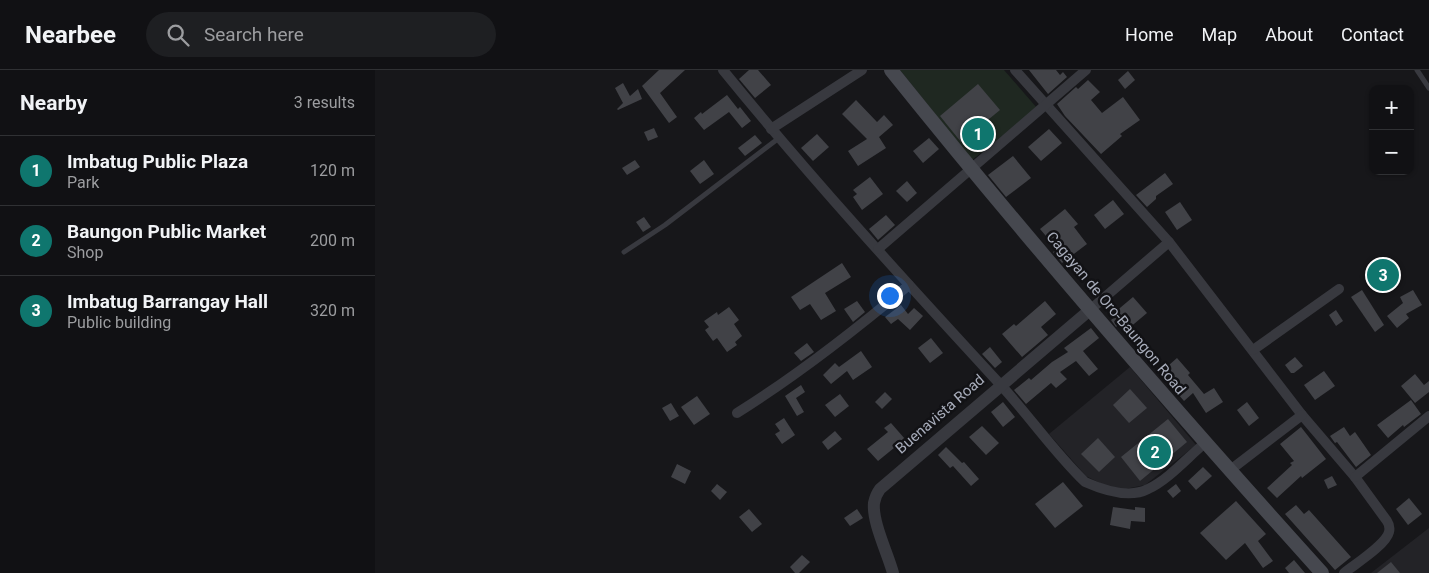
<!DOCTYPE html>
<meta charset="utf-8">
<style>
:root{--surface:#111114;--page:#1e1f22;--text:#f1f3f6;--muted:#9c9da0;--line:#303134;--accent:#0f766e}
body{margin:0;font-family:Roboto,sans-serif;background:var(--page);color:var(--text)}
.controls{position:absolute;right:15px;top:15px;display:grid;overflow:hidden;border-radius:10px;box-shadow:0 1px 4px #0004}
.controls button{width:45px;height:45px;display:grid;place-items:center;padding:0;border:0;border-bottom:1px solid var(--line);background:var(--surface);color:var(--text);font:25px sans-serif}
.you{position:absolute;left:514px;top:225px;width:18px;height:18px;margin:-12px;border:4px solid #fff;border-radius:50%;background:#1a73e8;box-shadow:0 0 0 8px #1a73e833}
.badge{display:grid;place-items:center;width:32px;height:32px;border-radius:50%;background:var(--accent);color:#fff;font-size:16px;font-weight:700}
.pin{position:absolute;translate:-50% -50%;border:2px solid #fff;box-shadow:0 1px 5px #0006}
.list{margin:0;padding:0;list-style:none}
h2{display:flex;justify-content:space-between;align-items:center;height:65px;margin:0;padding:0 20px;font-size:21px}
h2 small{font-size:16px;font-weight:400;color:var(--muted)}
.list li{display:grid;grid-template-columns:32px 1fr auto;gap:15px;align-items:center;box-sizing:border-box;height:70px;padding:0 20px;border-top:1px solid var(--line)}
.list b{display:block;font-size:19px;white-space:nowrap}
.list p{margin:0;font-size:16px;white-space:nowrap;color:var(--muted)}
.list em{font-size:16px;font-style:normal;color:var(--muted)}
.icon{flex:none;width:28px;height:28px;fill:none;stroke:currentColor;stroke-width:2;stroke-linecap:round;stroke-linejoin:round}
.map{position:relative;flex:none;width:1054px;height:503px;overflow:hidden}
header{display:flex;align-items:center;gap:30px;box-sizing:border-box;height:70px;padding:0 25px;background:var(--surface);border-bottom:1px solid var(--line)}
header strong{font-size:24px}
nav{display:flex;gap:28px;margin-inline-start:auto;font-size:18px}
.search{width:350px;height:45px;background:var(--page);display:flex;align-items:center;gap:12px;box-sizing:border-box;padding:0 18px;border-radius:28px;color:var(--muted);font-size:19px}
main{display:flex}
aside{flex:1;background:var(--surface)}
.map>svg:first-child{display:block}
.built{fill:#232327}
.green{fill:#1f2821}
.building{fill:#414247}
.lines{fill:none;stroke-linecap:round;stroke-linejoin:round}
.service{stroke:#38393f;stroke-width:5}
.minor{stroke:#38393f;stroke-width:10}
.tertiary{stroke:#38393f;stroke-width:12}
.secondary{stroke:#46484f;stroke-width:14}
.labels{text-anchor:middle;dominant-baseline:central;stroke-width:5;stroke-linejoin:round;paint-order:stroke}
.street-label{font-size:15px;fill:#a8adbb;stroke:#121215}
</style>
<header>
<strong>Nearbee</strong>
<div class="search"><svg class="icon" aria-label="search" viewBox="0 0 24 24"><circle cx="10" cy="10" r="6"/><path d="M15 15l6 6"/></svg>Search here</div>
<nav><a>Home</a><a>Map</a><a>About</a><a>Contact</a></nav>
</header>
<main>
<aside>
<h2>Nearby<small>3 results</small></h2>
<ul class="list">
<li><span class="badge">1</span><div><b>Imbatug Public Plaza</b><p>Park</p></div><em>120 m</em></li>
<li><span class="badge">2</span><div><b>Baungon Public Market</b><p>Shop</p></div><em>200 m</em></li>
<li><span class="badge">3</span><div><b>Imbatug Barrangay Hall</b><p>Public building</p></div><em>320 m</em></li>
</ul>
</aside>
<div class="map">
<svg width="1054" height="503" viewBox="0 0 1054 503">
<rect width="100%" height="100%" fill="#17171a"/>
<g class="built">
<path d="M755,297L821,375L770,415L750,419L731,416L711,406L674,364Z"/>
<path d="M1054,458V503H996Z"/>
</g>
<path class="green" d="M525,0H629L662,38L597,90Z"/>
<g class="building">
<path d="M284,0H310L285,23L302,47L294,53L267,16Z"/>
<path d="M374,0H383L396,15L380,28L364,9Z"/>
<path d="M654,0H681L685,5L688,2L692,7L673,24Z"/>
<path d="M753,1L760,10L750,19L743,10Z"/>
<path d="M713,10L725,22L716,30L727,43L748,27L765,50L745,64L747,66L726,84L690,46L682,34L701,17L703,19Z"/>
<path d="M248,13L255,26L263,19L267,29L243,40L242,39L248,33L240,18Z"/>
<path d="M603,14L625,40L586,72L565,46Z"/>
<path d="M352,25L363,39L365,37L376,51L367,58L354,42L329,60L319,48L326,42L327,44Z"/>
<path d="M481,30L502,52L509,45L518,55L504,67L511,78L483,96L473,81L492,69L467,44Z"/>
<path d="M279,58L283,67L273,71L269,62Z"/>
<path d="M674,59L687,73L666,91L653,77Z"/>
<path d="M442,64L454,77L438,91L426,78Z"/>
<path d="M380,65L387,73L370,86L363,78Z"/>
<path d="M554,68L564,79L548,93L538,81Z"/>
<path d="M638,86L656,108L631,127L613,105Z"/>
<path d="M260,90L265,97L252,105L247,98Z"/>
<path d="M329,90L339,104L325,114L315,101Z"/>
<path d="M790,103L798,114L781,126V129L772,137L761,125Z"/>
<path d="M495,107L508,124L487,140L478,127L482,124L478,120Z"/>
<path d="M532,111L542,123L532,132L521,121Z"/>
<path d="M738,130L749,144L730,159L719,145Z"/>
<path d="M805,132L817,150L802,160L790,142Z"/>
<path d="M690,139L703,154L699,157L712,174L687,193L678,182L682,179L665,159Z"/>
<path d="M511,145L520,155L503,170L494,159Z"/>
<path d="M269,147L276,157L268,162L261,152Z"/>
<path d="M1008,191L1021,210L1008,219L995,200Z"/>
<path d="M467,193L476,207L450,223L461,241L446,250L435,234L425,240L416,227Z"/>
<path d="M987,220L1009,255L1000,262L976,227Z"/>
<path d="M1038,220L1047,235L1031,244L1034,248L1022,258L1012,246L1028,233L1025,227Z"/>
<path d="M758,227L772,243L753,259L746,252L741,257L736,250L741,246L739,243Z"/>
<path d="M482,231L490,242L478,252L469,239Z"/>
<path d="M670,231L681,244L666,257L673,265L647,287L627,264L639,254L641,256Z"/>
<path d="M526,235L533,244L539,238L548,246L535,260L523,249L516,254L510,247Z"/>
<path d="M354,237L364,250L359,254L367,266L360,272L362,275L352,282L342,268L338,271L330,260L334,257L329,251L342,242L343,245Z"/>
<path d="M961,240L968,251L961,256L954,245Z"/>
<path d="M716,258L724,268L708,281L723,299L714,306L701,291L685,302L692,309L681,318L676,313L651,334L639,320L654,308L656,310L677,292L693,282L689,278Z"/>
<path d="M556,268L568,283L555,293L543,278Z"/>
<path d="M432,273L439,282L426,291L419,283Z"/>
<path d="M615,277L627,292L620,298L607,284Z"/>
<path d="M486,281L497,297L478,310L472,301L456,314L448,305L460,293L464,297Z"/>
<path d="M920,287L928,296L919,303H916L910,295Z"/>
<path d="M802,288L815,303L813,305L829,324L839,318L848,332L831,343L818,323L809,331L785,303Z"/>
<path d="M949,301L960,316L940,330L929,315Z"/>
<path d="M1040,304L1049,315L1054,311V322L1040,333L1026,316Z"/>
<path d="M426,315L430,322L421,328L429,342L422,346L410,326Z"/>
<path d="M755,319L772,338L754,353L738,335Z"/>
<path d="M510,322L517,329L507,339L500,332Z"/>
<path d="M465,324L474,336L460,347L450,335Z"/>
<path d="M322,326L335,344L319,355L306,337Z"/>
<path d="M1036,330L1046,344L1029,357L1028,355L1013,368L1002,355Z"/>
<path d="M628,332L640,347L628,357L616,342Z"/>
<path d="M872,332L884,348L874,356L862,340Z"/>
<path d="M296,333L304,346L295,351L287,338Z"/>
<path d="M409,348L420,365L407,374L400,364L405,361L400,354Z"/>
<path d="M793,349L812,372L765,411L746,387Z"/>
<path d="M516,353L530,369L503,391L492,379L513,362L509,358Z"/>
<path d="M607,356L624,373L611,385L594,367Z"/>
<path d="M926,357L951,389L927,408L926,406L902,428L892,418L917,395L915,393L919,391L905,374Z"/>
<path d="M969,357L975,366L980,362L996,385L981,397L962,372L960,373L955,366Z"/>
<path d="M460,361L467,369L453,380L447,372Z"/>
<path d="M723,368L740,387L724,402L706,384Z"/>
<path d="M571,377L587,393L589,392L604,409L596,416L578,396L575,398L563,385Z"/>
<path d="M302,394L316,401L310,414L296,407Z"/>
<path d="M828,397L837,406L821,420L813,411Z"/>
<path d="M957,406L962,415L953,419L949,410Z"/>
<path d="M688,412L708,436L680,458L660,434Z"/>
<path d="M342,414L352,422L345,430L336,421Z"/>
<path d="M801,414L806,421L798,428L792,421Z"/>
<path d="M1034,428L1047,444L1033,455L1021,439Z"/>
<path d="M861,431L891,464L883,471L898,491L888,498L870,473L851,490L825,463Z"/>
<path d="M921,435L929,444L934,440L976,487L960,500L910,444Z"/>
<path d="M738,437L760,440V437L770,438V452L756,451L755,459L735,455Z"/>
<path d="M374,439L387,454L377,462L364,447Z"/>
<path d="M482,439L488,448L475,456L469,448Z"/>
<path d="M427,485L435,492L424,503H420L415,497Z"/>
<path d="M919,490L930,503H914L910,498Z"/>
<path d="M1016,492L1025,503H1002Z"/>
</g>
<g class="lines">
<g class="service">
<path d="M1042,0L1054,18"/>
<path d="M249,182L290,155L404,68"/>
</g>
<g class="minor">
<path d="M348,0C435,107 529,210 623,312C653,344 678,381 710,412C728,420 754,429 773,419C793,410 813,387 830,373"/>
<path d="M640,0L794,172L927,345L980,407L1012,451C1014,454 1015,458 1014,462C1011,475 980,494 969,503"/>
<path d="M396,59L487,0"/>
<path d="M503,179L711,0"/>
<path d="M716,239L794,172"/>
<path d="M878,280L964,219"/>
<path d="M362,343C423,305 479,261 534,215"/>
<path d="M854,401L927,345"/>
<path d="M980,407L1054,346"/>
</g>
<path class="tertiary" d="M518,503C513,484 497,452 499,433C500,428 502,423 505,419L716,239"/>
<path class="secondary" d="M516,0C654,172 799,339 947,503"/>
</g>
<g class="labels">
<g class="street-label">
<text transform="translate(741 243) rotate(50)">Cagayan de Oro-Baungon Road</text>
<text transform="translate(565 344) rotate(-41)">Buenavista Road</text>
</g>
</g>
</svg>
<div class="controls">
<button>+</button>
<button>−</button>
</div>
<div class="you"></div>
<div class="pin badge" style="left:603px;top:64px">1</div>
<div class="pin badge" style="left:780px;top:382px">2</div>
<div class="pin badge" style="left:1008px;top:205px">3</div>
</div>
</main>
